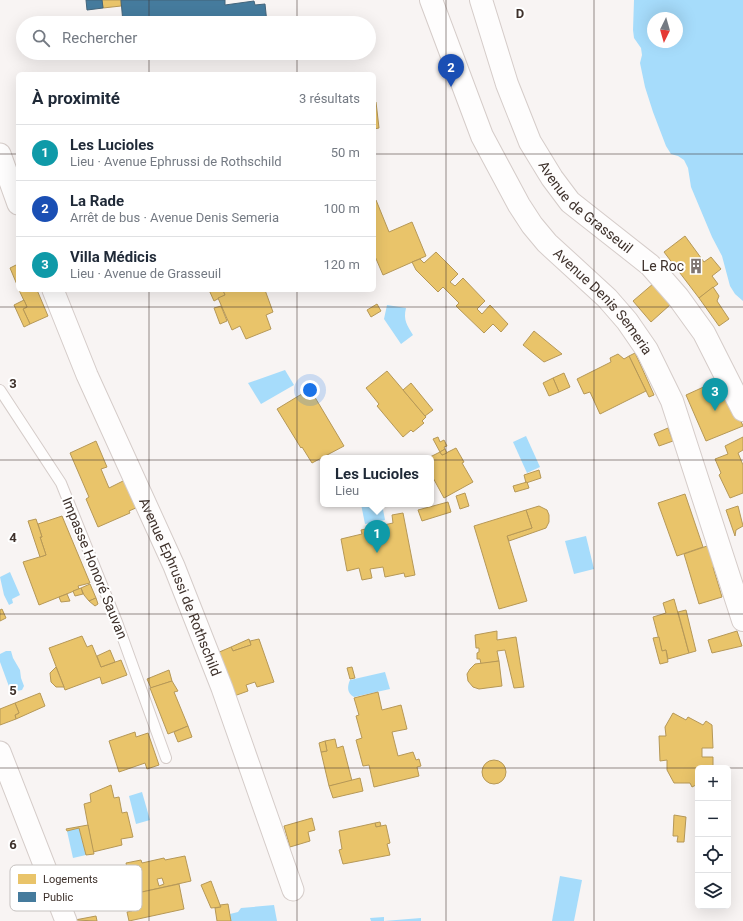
<!DOCTYPE html>
<html lang="fr">
<meta charset="utf-8">
<style>
:root{--surface:#fff;--page:#f2f2f3;--text:#1f2937;--muted:#747a83;--line:#e0e1e3;--accent:#d93025}
body{margin:0;font-family:Roboto,sans-serif;background:var(--page);color:var(--text)}
.controls{position:absolute;right:12px;bottom:12px;display:grid;overflow:hidden;border-radius:6px;box-shadow:0 4px 16px #0002}
.controls button{width:36px;height:36px;display:grid;place-items:center;padding:0;border:0;border-bottom:1px solid var(--line);background:var(--surface);color:var(--text);font:20px sans-serif}
.compass{position:absolute;left:647px;top:12px;width:36px;height:36px;border-radius:50%;background:var(--surface);box-shadow:0 4px 16px #0002;rotate:185deg}
.you{position:absolute;left:310px;top:390px;width:14px;height:14px;margin:-10px;border:3px solid #fff;border-radius:50%;background:#1a73e8;box-shadow:0 0 0 6px #1a73e833}
.badge{display:grid;place-items:center;width:26px;height:26px;border-radius:50%;background:var(--accent);color:#fff;font-size:13px;font-weight:700}
.pin{position:absolute;translate:-50% -33px;filter:drop-shadow(0 1px 2px #0008)}
.pin::after{content:'';position:absolute;top:21px;width:14px;height:12px;background:inherit;clip-path:polygon(0 0,100% 0,50% 100%)}
.popup{position:absolute;left:320px;top:455px;width:114px;height:52px;box-sizing:border-box;display:grid;place-content:center;border-radius:6px;background:var(--surface);filter:drop-shadow(0 1px 3px #0005);font-size:13px;white-space:nowrap;color:var(--muted)}
.popup b{font-size:15px;color:var(--text)}
.popup::after{content:'';position:absolute;left:50%;top:100%;margin-left:-8px;border:8px solid transparent;border-top-color:var(--surface)}
.list{margin:0;padding:0;list-style:none}
h2{display:flex;justify-content:space-between;align-items:center;height:52px;margin:0;padding:0 16px;font-size:17px}
h2 small{font-size:13px;font-weight:400;color:var(--muted)}
.list li{display:grid;grid-template-columns:26px 1fr auto;gap:12px;align-items:center;box-sizing:border-box;height:56px;padding:0 16px;border-top:1px solid var(--line)}
.list b{display:block;font-size:15px;white-space:nowrap}
.list p{margin:0;font-size:13px;white-space:nowrap;color:var(--muted)}
.list em{font-size:13px;font-style:normal;color:var(--muted)}
.icon{flex:none;width:22px;height:22px;fill:none;stroke:currentColor;stroke-width:2;stroke-linecap:round;stroke-linejoin:round}
.map{position:relative;flex:none;width:743px;height:921px;overflow:hidden}
.search{position:absolute;background:var(--surface);box-shadow:0 4px 16px #0002;left:16px;top:16px;width:360px;height:44px;display:flex;align-items:center;gap:10px;box-sizing:border-box;padding:0 14px;border-radius:22px;color:var(--muted);font-size:15px}
.panel{position:absolute;background:var(--surface);box-shadow:0 4px 16px #0002;left:16px;top:72px;width:360px;height:220px;border-radius:6px}
.map>svg:first-child{display:block}
.water{fill:#a6dcfb;fill-rule:evenodd}
.homes{fill:#e9c46a;stroke:#b69857;fill-rule:evenodd}
.public{fill:#457b9d;stroke:#43657b}
.lines{fill:none;stroke-linecap:round;stroke-linejoin:round}
.lane-casing{stroke:#d5ccc9;stroke-width:12}
.street-casing{stroke:#d5ccc9;stroke-width:23}
.secondary-casing{stroke:#d5ccc9;stroke-width:24}
.lane{stroke:#fefdfd;stroke-width:10}
.street{stroke:#fefdfd;stroke-width:21}
.secondary{stroke:#fefdfd;stroke-width:22}
.grid{fill:none;stroke:#3e312b;stroke-width:1;stroke-opacity:0.55}
.labels{text-anchor:middle;dominant-baseline:central;stroke-width:4;stroke-linejoin:round;paint-order:stroke}
.street-label{font-size:14px;fill:#3e312b;stroke:#fff}
.poi-label{font-size:14px;fill:#3e312b;stroke:#fff;text-anchor:end}
.key{fill:#fff;stroke:#c5c1bf;stroke-width:1}
.key-label{font-size:11px;fill:#3e312b}
.grid-label{font-size:13px;text-anchor:middle;font-weight:bold;fill:#3e312b;stroke:#fff;stroke-width:4;stroke-linejoin:round;paint-order:stroke}
</style>
<div class="map">
<svg width="743" height="921" viewBox="0 0 743 921">
<rect width="100%" height="100%" fill="#f8f4f3"/>
<g class="water">
<path d="M634,0H743V301L735,294L730,286L722,256L712,237L691,187L688,168L684,160L678,156L671,154L666,146L653,112L645,87L640,63L642,55L641,48L634,38L633,30ZM653,18H677V42H653Z"/>
<path d="M387,305L406,308C403,320 407,325 413,335L401,344L384,319Z"/>
<path d="M285,370L294,385L261,404L248,383Z"/>
<path d="M526,436L540,467L527,473L513,442Z"/>
<path d="M361,504H382L385,520L365,524Z"/>
<path d="M586,536L594,569L574,574L565,541Z"/>
<path d="M10,572L20,595L12,599L13,603L9,605L4,595L0,577Z"/>
<path d="M6,651H11L13,658L20,670L21,678L24,686L22,690L11,692L0,662V654Z"/>
<path d="M385,672L390,689L354,697C347,693 347,687 350,680Z"/>
<path d="M142,792L150,820L136,824L129,796Z"/>
<path d="M79,828L86,855L73,858L67,831Z"/>
<path d="M111,871L113,884L84,889L82,878Z"/>
<path d="M560,876L582,880L574,921H552Z"/>
<path d="M274,905L277,921H231L230,914L238,912L241,908Z"/>
<path d="M384,917V921L421,918V921H371L370,918Z"/>
</g>
<g class="homes">
<path d="M102,0H121V6L103,8Z"/>
<path d="M374,102H376L379,128L374,129Z"/>
<path d="M374,200H376L389,232L412,222L426,256L383,275L374,254Z"/>
<path d="M685,236L704,262L711,257L721,269L712,276L718,284L699,298L664,252Z"/>
<path d="M436,252L458,274L450,282L455,286L463,278L485,301L477,309L482,314L490,305L508,324L501,332L493,324L484,333L456,306L459,303L443,287L438,292L416,270L412,262L420,259L424,263Z"/>
<path d="M18,264V287L10,268Z"/>
<path d="M654,283L671,304L651,322L633,301Z"/>
<path d="M713,287L719,296L717,301L729,319L719,326L699,298Z"/>
<path d="M19,290H37L48,316L30,324L23,309L27,307Z"/>
<path d="M209,290H223L225,295L214,301Z"/>
<path d="M223,290H265L273,312L266,315L271,329L246,339L240,326L232,330L218,298L225,295Z"/>
<path d="M24,300L27,307L23,309L30,324L24,327L14,305Z"/>
<path d="M377,304L381,311L371,317L367,310Z"/>
<path d="M221,306L227,321L220,324L214,308Z"/>
<path d="M534,331L562,354L544,362L523,345Z"/>
<path d="M635,353L642,368L654,395L649,397L629,356Z"/>
<path d="M618,354L624,359L629,356L646,391L600,414L590,392L584,394L577,379L611,362L610,358Z"/>
<path d="M387,371L426,417L422,421L424,423L413,432L411,430L403,437L377,406L379,404L366,388Z"/>
<path d="M564,373L570,387L559,392L553,378Z"/>
<path d="M553,378L559,392L549,396L543,383Z"/>
<path d="M723,379L728,390L713,397L708,385Z"/>
<path d="M411,383L433,410L425,416L403,390Z"/>
<path d="M708,385L713,397L728,390L743,426L706,441L686,395Z"/>
<path d="M310,389L344,446L312,463L302,447L301,448L277,409Z"/>
<path d="M668,428L673,441L659,446L654,434Z"/>
<path d="M438,437L440,442L444,440L447,446L444,447L445,449L440,452L433,439Z"/>
<path d="M743,437V450L738,453L743,465V493L730,498L719,475L721,473L715,459L728,454L725,446Z"/>
<path d="M96,441L107,467L101,469L109,488L125,480L138,507L129,511L130,513L98,527L86,499L89,497L70,453Z"/>
<path d="M456,448L464,462L462,463L473,482L444,498L431,474V458H428L440,452L442,455Z"/>
<path d="M445,449L447,453L442,455L440,452Z"/>
<path d="M539,470L541,478L526,483L524,475Z"/>
<path d="M527,482L529,488L515,492L513,486Z"/>
<path d="M465,493L469,506L460,509L456,496Z"/>
<path d="M685,494L703,547L677,556L658,503Z"/>
<path d="M448,502L451,512L422,521L418,510Z"/>
<path d="M539,506L547,510L549,515V522L546,528L509,541L507,536L532,528L526,510Z"/>
<path d="M738,506L743,526L736,530L735,536L726,510Z"/>
<path d="M526,510L532,528L507,536L527,601L499,609L474,526Z"/>
<path d="M403,513L415,575L405,577L404,573L385,577L383,567L370,569L372,578L362,580L359,568L347,571L341,539L362,534L361,530L393,523L392,515Z"/>
<path d="M62,516L90,583L78,586L79,589L39,605L23,562L46,555L40,537H42L38,524Z"/>
<path d="M36,519L42,537H40L46,555L40,557L28,521Z"/>
<path d="M710,545L717,565L713,567L722,597L699,604L684,554Z"/>
<path d="M90,584L96,598L89,601L84,595L81,588Z"/>
<path d="M81,588L83,594L75,596L73,591Z"/>
<path d="M67,594L70,601L61,602L59,597Z"/>
<path d="M96,598L98,604L95,606L89,601Z"/>
<path d="M674,599L689,653L668,659L666,650L662,651L653,617L666,613L663,603Z"/>
<path d="M2,609L6,618L0,621V610Z"/>
<path d="M686,610L696,651L689,653L678,612Z"/>
<path d="M497,631V640L516,637L524,687L514,688L505,650L497,651L499,661L481,664L480,659H477V653L479,652V648H476L475,635Z"/>
<path d="M737,631L742,646L712,653L708,640Z"/>
<path d="M82,636L87,647L92,645L101,667L121,660L127,675L102,684L100,677L65,690L49,648Z"/>
<path d="M659,637L662,651L666,650L668,662L660,664L653,638Z"/>
<path d="M249,639L251,645L233,651L231,647Z"/>
<path d="M259,639L274,682L257,687L255,682L246,685L248,691L234,696L217,653L231,647L233,651L251,645L250,641Z"/>
<path d="M110,650L115,662L101,667L97,656Z"/>
<path d="M499,661L502,686L479,689L473,687L468,681L467,674L470,669L475,664Z"/>
<path d="M56,667L64,687H56L51,682L50,673Z"/>
<path d="M352,667L355,678L350,679L347,668Z"/>
<path d="M169,670L172,681L151,688L147,679Z"/>
<path d="M172,681L178,691L174,692L188,726L168,734L150,688Z"/>
<path d="M378,692L382,710L401,705L407,729L392,732L398,756L413,752L416,760L419,759L421,766L417,767L419,776L374,787L369,765L363,766L356,740L362,738L356,716L359,715L354,698Z"/>
<path d="M40,693L45,706L16,719L15,715L19,713L15,703Z"/>
<path d="M15,703L19,713L15,715L16,719L0,725V709Z"/>
<path d="M673,713L686,720L688,717L703,725L706,721L712,725L713,748H702V757H713V768H698V784L692,787L690,783H674L667,770V760L660,761L659,736H666L665,727Z"/>
<path d="M188,726L192,737L178,742L174,732Z"/>
<path d="M135,732L136,737L148,733L159,765L147,769L145,763L119,772L109,741Z"/>
<path d="M335,739L337,748L343,746L352,781L329,786L321,752L327,751L325,741Z"/>
<path d="M325,741L327,751L321,752L319,743Z"/>
<circle cx="494" cy="772" r="12"/>
<path d="M360,778L363,791L333,798L329,786Z"/>
<path d="M111,785L114,798L119,797L122,813L127,812L133,837L121,839L122,845L93,852L84,804L91,802L90,794Z"/>
<path d="M674,815L686,817L684,842H677L678,836H673Z"/>
<path d="M312,818L315,830L308,832L310,841L290,847L284,826Z"/>
<path d="M380,822L381,826L376,827L375,823Z"/>
<path d="M375,823L376,827L386,825L390,843L387,844L390,855L343,864L339,850L342,849L339,831Z"/>
<path d="M88,825L94,854L86,855L79,828L67,831L66,829Z"/>
<path d="M185,856L191,881L133,894L126,863L141,860L142,863L164,858L165,860ZM162,878L164,884L159,886L157,879Z"/>
<path d="M211,881L220,905L221,907L211,908L201,885Z"/>
<path d="M179,884L184,909L129,921L127,912L132,911L128,895Z"/>
<path d="M83,892L86,901L82,902L83,905L70,909L65,895Z"/>
<path d="M228,904L231,921H217L215,908L221,907L220,905Z"/>
<path d="M704,906H720V908Z"/>
<path d="M96,916L97,921L75,920Z"/>
</g>
<g class="public">
<path d="M86,0H102L103,8L87,10Z"/>
<path d="M121,0H225V5L254,1L255,5L265,4L267,23H123Z"/>
</g>
<g class="lines">
<g class="lane-casing">
<path id="lane" d="M0,390L61,483L117,622L166,758"/>
</g>
<g class="street-casing">
<g id="street">
<path d="M0,154L18,204"/>
<path id="s1" d="M53,290L87,375L174,566L222,688L293,890"/>
<path d="M0,752L66,921"/>
</g>
</g>
<g class="secondary-casing">
<g id="secondary">
<path id="s2" d="M431,0L482,136L519,205L532,225L547,243L607,298L627,321L647,350L672,401L743,620"/>
<path id="s3" d="M481,0L507,84L530,142L552,178L570,202L650,265L678,297L704,333L743,410"/>
</g>
</g>
<use href="#lane" class="lane"/>
<use href="#street" class="street"/>
<use href="#secondary" class="secondary"/>
</g>
<path class="grid" d="M149,0V23M297,0V23M446,0V921M594,0V921M149,53V74M297,53V74M0,154H18M374,154H743M149,290V921M297,290V921M0,307H743M0,460H743M0,614H743M0,768H743"/>
<defs>
<g id="building-bare" transform="scale(1.2)"><path d="M-4-6H4V6H1V3H-1V6H-4ZM-2.5-4.3h1.7v1.8h-1.7ZM.8-4.3h1.7v1.8H.8ZM-2.5-1h1.7V.8h-1.7ZM.8-1h1.7V.8H.8Z" fill="#7f7571" stroke="#fff" stroke-width="2.5" paint-order="stroke"/></g>
</defs>
<g fill-rule="evenodd">
<use href="#building-bare" x="696" y="266"/>
</g>
<g class="labels">
<g class="street-label">
<text stroke="none"><textPath href="#s3" startOffset="237">Avenue de Grasseuil</textPath></text>
<text stroke="none"><textPath href="#s2" startOffset="352">Avenue Denis Semeria</textPath></text>
<text transform="translate(95 568) rotate(68)">Impasse Honoré Sauvan</text>
<text stroke="none"><textPath href="#s1" startOffset="323">Avenue Ephrussi de Rothschild</textPath></text>
</g>
<g class="poi-label">
<text x="684" y="266">Le Roc</text>
</g>
</g>
<rect x="10" y="865" width="132" height="46" rx="6" class="key"/>
<rect x="18" y="874" width="18" height="10" fill="#e9c46a"/>
<rect x="18" y="892" width="18" height="10" fill="#457b9d"/>
<g class="key-label">
<text x="43" y="883">Logements</text>
<text x="43" y="901">Public</text>
</g>
<g class="grid-label">
<text x="520" y="18">D</text>
<text x="13" y="388">3</text>
<text x="13" y="542">4</text>
<text x="13" y="695">5</text>
<text x="13" y="849">6</text>
</g>
</svg>
<div class="controls">
<button>+</button>
<button>−</button>
<button><svg class="icon" aria-label="locate" viewBox="0 0 24 24"><circle cx="12" cy="12" r="6"/><path d="M12 2v4M12 18v4M2 12h4M18 12h4"/></svg></button>
<button><svg class="icon" aria-label="layers" viewBox="0 0 24 24"><path d="M12 4l9 5-9 5-9-5zM3 14l9 5 9-5"/></svg></button>
</div>
<svg class="compass" viewBox="-18 -18 36 36"><path d="M0-13l5 13h-10z" fill="#e53935"/><path d="M0 13l5-13h-10z" fill="#747a83"/></svg>
<div class="you"></div>
<div class="pin badge" style="left:377px;top:553px;background:#0f9aa8">1</div>
<div class="popup"><b>Les Lucioles</b>Lieu</div>
<div class="pin badge" style="left:451px;top:87px;background:#1a4fb4">2</div>
<div class="pin badge" style="left:715px;top:411px;background:#0f9aa8">3</div>
<div class="search"><svg class="icon" aria-label="search" viewBox="0 0 24 24"><circle cx="10" cy="10" r="6"/><path d="M15 15l6 6"/></svg>Rechercher</div>
<section class="panel">
<h2>À proximité<small>3 résultats</small></h2>
<ul class="list">
<li><span class="badge" style="background:#0f9aa8">1</span><div><b>Les Lucioles</b><p>Lieu · Avenue Ephrussi de Rothschild</p></div><em>50 m</em></li>
<li><span class="badge" style="background:#1a4fb4">2</span><div><b>La Rade</b><p>Arrêt de bus · Avenue Denis Semeria</p></div><em>100 m</em></li>
<li><span class="badge" style="background:#0f9aa8">3</span><div><b>Villa Médicis</b><p>Lieu · Avenue de Grasseuil</p></div><em>120 m</em></li>
</ul>
</section>
</div>
